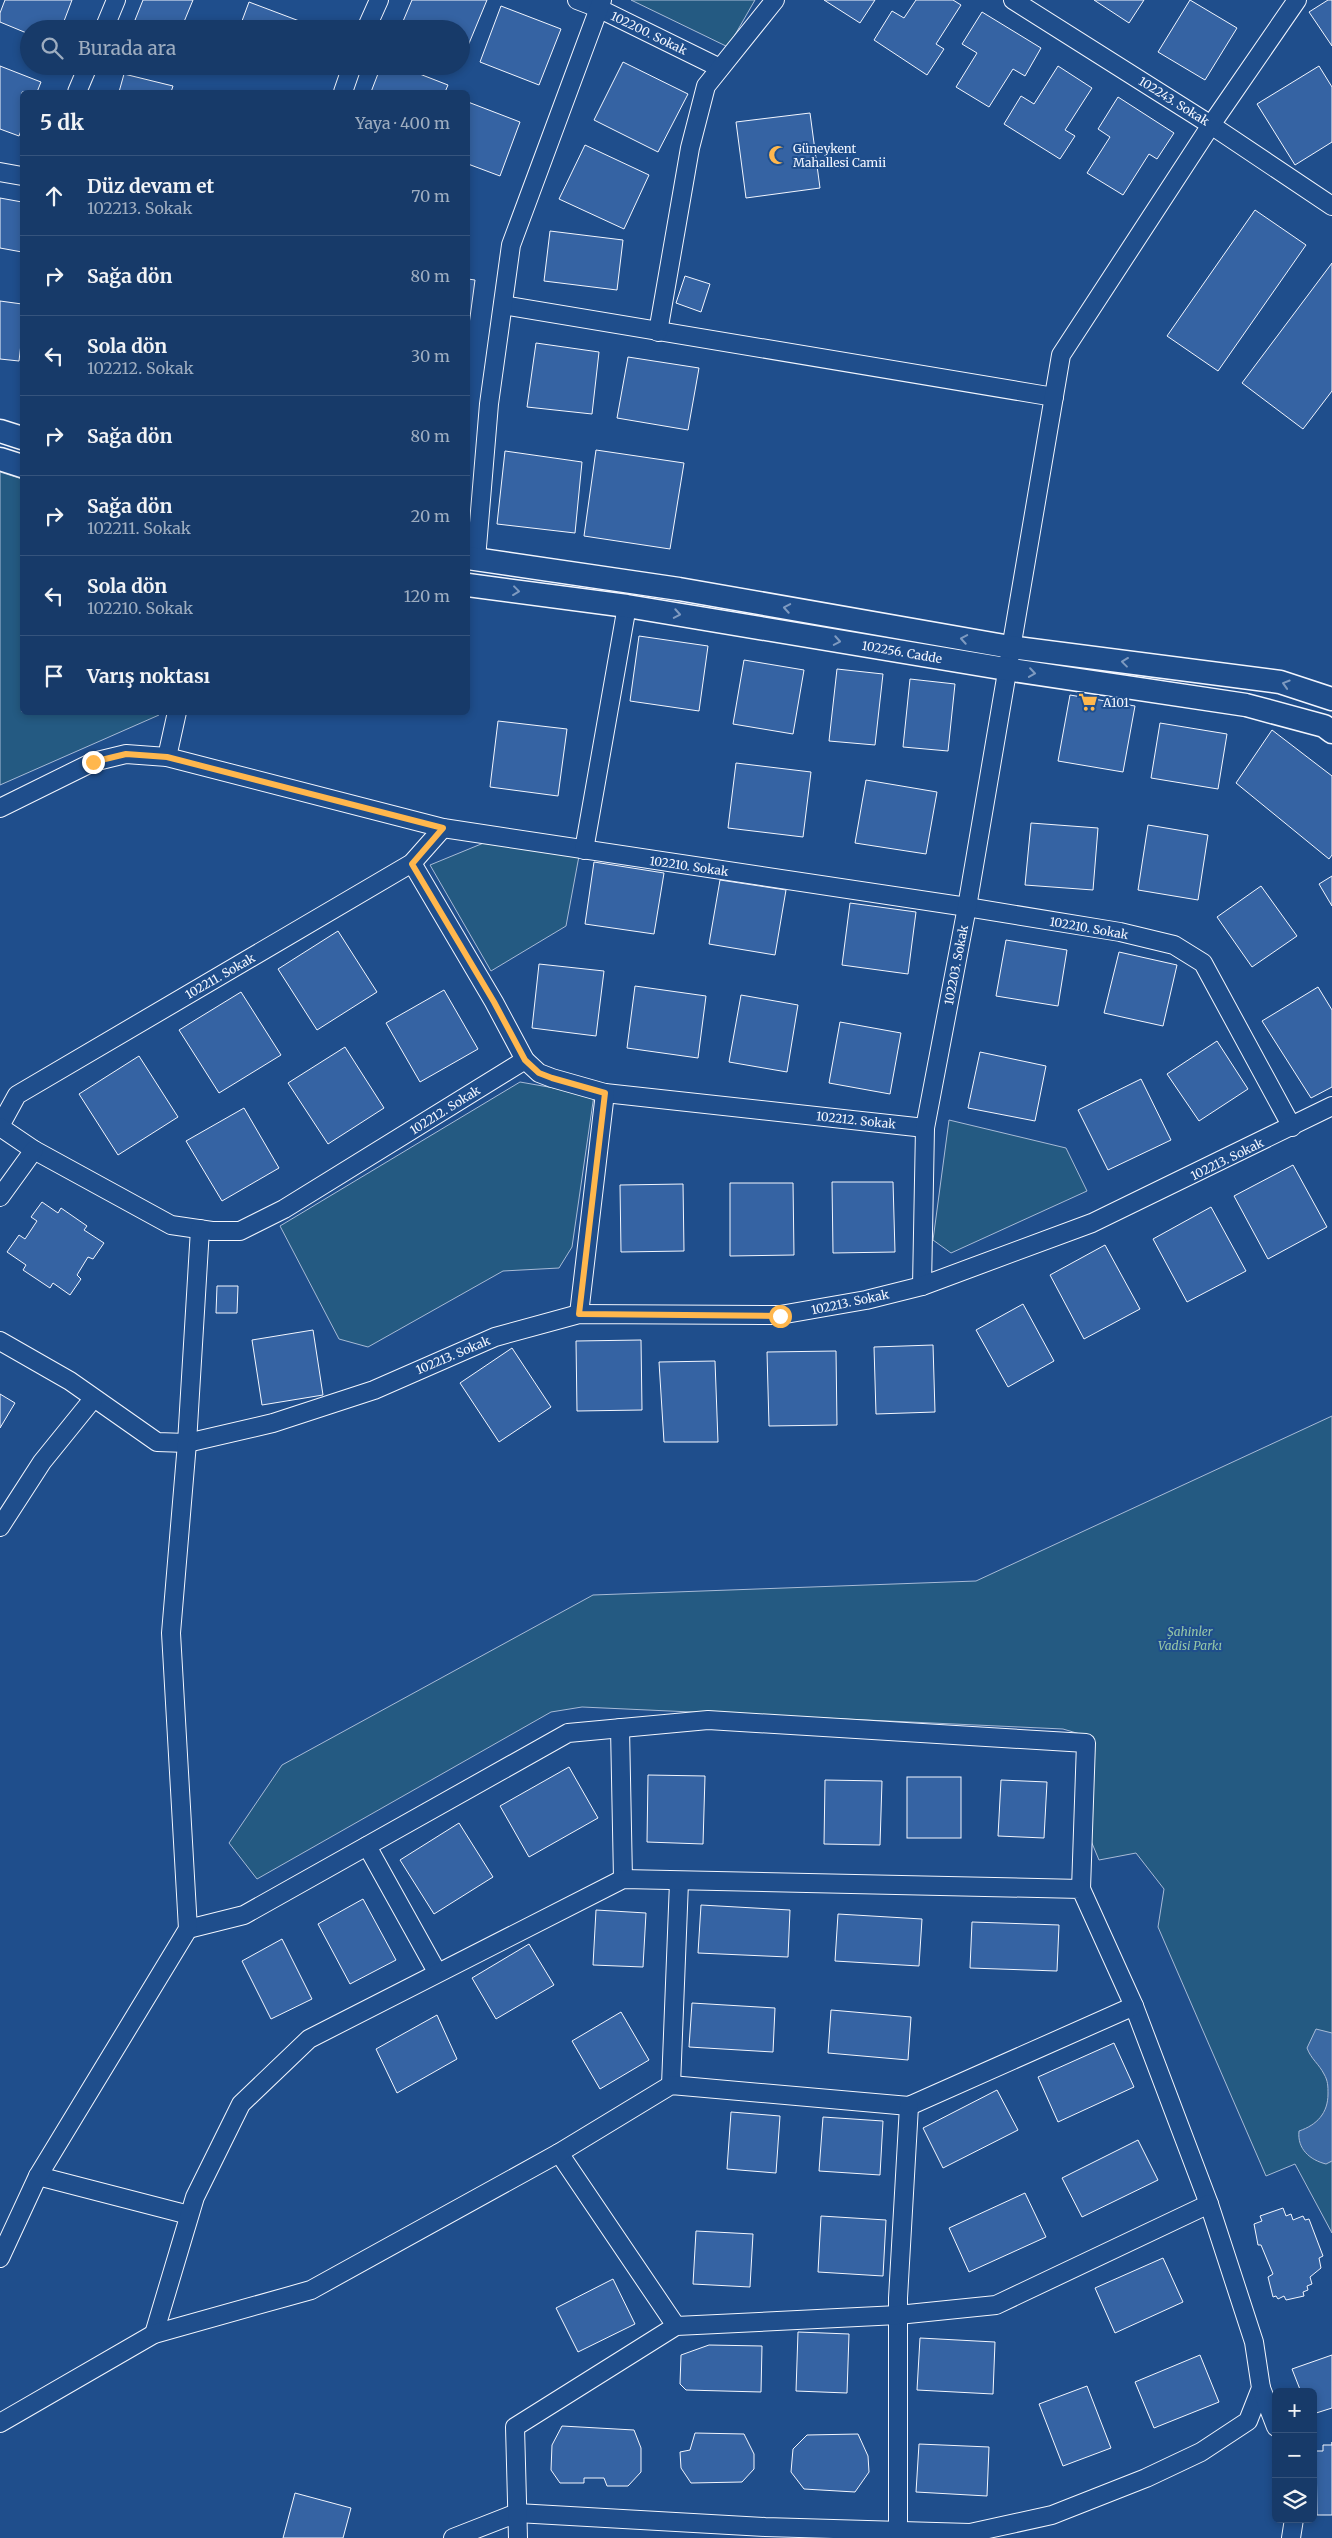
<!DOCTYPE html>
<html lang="tr">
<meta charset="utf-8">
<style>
:root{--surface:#173a69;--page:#244571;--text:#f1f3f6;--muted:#9eadc0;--line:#36547d}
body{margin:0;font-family:Merriweather,serif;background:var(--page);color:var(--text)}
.controls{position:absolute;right:15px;bottom:15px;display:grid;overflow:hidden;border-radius:8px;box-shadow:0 2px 8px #0003}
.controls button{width:45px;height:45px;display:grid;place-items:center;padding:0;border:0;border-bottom:1px solid var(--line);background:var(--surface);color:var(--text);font:25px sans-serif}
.stop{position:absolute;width:15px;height:15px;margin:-11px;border:4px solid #ffb74d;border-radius:50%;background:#fff}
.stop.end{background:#ffb74d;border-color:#fff;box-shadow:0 1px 5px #0008}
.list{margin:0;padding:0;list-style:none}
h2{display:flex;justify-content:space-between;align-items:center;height:65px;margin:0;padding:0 20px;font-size:21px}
h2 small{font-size:16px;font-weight:400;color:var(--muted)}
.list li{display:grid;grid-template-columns:32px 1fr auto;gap:15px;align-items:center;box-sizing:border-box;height:80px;padding:0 20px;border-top:1px solid var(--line)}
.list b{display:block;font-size:19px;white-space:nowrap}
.list p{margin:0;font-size:16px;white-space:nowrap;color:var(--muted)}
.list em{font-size:16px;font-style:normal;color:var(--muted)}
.icon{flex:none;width:28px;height:28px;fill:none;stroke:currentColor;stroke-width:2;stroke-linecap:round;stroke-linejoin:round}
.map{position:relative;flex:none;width:1332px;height:2538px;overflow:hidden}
.search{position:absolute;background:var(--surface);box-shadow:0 2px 8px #0003;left:20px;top:20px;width:450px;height:55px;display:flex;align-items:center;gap:12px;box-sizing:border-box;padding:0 18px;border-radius:28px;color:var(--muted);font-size:19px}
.panel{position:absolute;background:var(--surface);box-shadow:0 2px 8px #0003;left:20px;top:90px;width:450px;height:625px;border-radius:8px}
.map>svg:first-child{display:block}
.green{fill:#245a82;stroke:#a8bbd7}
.water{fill:#3b69a3;stroke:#a8bbd7}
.building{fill:#3563a3;stroke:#f2f6ff}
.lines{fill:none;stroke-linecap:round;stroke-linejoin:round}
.minor-casing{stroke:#f2f6ff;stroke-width:20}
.tertiary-casing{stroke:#f2f6ff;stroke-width:25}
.minor{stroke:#1f4e8c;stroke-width:18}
.tertiary{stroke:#1f4e8c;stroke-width:22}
.oneway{stroke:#7e9ac0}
.route{stroke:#ffb74d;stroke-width:6}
.labels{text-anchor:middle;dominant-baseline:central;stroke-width:4;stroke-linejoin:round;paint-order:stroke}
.street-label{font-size:12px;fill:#f2f6ff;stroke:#1f4e8c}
.poi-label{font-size:12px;fill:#f2f6ff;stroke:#1f4e8c;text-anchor:start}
.park-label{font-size:12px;font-style:italic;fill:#97c8a6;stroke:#1f4e8c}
</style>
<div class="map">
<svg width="1332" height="2538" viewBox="0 0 1332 2538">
<rect width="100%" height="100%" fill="#1f4e8c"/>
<g class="green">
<path d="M631,0H755L728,47Z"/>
<path d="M0,472L22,479V712L160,713L159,715L0,785Z"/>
<path d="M486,842L579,856L566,926L491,971L430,865Z"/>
<path d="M520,1082L594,1095L572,1247L559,1268L503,1271L368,1347L339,1339L280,1226Z"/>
<path d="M949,1120L1066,1148L1087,1191L951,1253L933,1240Z"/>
<path d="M1332,1416V2233L1295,2164L1266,2176L1158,1927L1164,1889L1136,1853L1099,1860L1089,1836L1090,1737L1063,1729L582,1707L551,1712L257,1879L229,1843L282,1765L593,1595L976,1581Z"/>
</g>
<path class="water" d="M1316,2029L1332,2033V2161L1326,2164C1310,2160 1297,2149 1299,2131C1317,2125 1328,2113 1328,2094C1328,2086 1328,2081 1324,2074C1319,2064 1311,2059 1307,2048Z"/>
<g class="building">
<path d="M5,0H72L61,29H29V34L0,22V13Z"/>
<path d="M143,0H193L181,29H157L135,20Z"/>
<path d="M412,0H487L465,53L461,51V29H408L401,26Z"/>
<path d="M824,0H875L860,23Z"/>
<path d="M916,0H953L961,5L936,44L944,49L927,75L874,40L892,11L904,18Z"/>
<path d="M1094,0H1144L1129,23Z"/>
<path d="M1190,0L1237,28L1205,80L1158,52Z"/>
<path d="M1328,0H1332V46L1309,12Z"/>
<path d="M249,2L302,22L299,29H239Z"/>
<path d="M501,6L561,29L539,85L480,62Z"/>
<path d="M982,12L1041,48L1025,76L1013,69L989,107L956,87L977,53L962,44Z"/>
<path d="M623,62L688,94L658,152L594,120Z"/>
<path d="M0,66L41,82L37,92H22V128L19,136L0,129Z"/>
<path d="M381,66H399L448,85L445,92H371Z"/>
<path d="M1058,66L1092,88L1065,130L1075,136L1060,159L1004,124L1021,96L1034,104Z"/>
<path d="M1319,66L1332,87V142L1295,165L1257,104Z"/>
<path d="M124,74L173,86L171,92H119Z"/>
<path d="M1118,97L1174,133L1157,159L1149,154L1123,195L1087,173L1110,137L1098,129Z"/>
<path d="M468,102L520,122L500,176L468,164Z"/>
<path d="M810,113L820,188L746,198L736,122Z"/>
<path d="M585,145L649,175L624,229L559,199Z"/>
<path d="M0,198L22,202V252L0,248Z"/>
<path d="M1255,210L1306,245L1218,371L1167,336Z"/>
<path d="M550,231L623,240L617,290L544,281Z"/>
<path d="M1332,263V391L1303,429L1242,383Z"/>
<path d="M685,276L710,284L701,312L676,303Z"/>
<path d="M468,279L475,280L468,332Z"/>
<path d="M0,301L22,304V335L19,361L0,359Z"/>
<path d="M536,343L599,352L592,414L527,407Z"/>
<path d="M628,357L699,368L688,430L617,418Z"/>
<path d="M596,450L684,463L670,549L584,536Z"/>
<path d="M505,451L582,462L575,533L497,524Z"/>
<path d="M639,636L708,646L699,711L630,701Z"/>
<path d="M744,660L804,670L793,734L733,724Z"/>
<path d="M837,669L883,674L875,745L829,741Z"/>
<path d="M910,679L955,684L948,751L903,747Z"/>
<path d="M1070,695L1135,706L1123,772L1058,761Z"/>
<path d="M498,721L567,729L558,796L490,787Z"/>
<path d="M1160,723L1227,734L1218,789L1151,778Z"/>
<path d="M1272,730L1332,776V855L1329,859L1236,783Z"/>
<path d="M736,763L811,772L803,837L728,828Z"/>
<path d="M866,780L937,792L926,854L855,843Z"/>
<path d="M1031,823L1098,828L1093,890L1025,885Z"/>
<path d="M1148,825L1208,835L1198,900L1138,890Z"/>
<path d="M594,862L664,873L654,934L585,924Z"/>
<path d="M1332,876V906L1319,884Z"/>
<path d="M720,880L786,890L775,955L709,944Z"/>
<path d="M1261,886L1297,936L1252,967L1217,917Z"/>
<path d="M850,903L916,912L908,974L842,965Z"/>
<path d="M338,931L377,992L317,1030L278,969Z"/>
<path d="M1006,940L1067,950L1058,1006L996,996Z"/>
<path d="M1119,952L1177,965L1163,1026L1104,1013Z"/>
<path d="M539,964L604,971L596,1036L532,1028Z"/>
<path d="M635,986L706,996L698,1058L627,1048Z"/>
<path d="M1318,987L1332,1010V1087L1311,1098L1262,1021Z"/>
<path d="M444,990L478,1049L420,1082L386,1023Z"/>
<path d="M241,992L281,1055L219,1093L179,1030Z"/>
<path d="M741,995L798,1005L787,1072L729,1062Z"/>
<path d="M840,1022L901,1033L890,1094L829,1083Z"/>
<path d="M1217,1041L1248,1089L1199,1121L1167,1074Z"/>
<path d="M345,1047L384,1108L328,1144L288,1083Z"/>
<path d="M980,1052L1046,1066L1035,1121L968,1108Z"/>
<path d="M139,1056L178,1117L118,1155L79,1094Z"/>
<path d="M1141,1079L1171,1140L1108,1170L1078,1110Z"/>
<path d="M244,1108L279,1168L222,1201L186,1141Z"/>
<path d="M1293,1165L1327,1227L1268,1259L1234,1196Z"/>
<path d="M832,1182H893L895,1252L833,1253Z"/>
<path d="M730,1183H793L794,1255L730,1256Z"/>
<path d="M683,1184L684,1251L621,1252L620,1185Z"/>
<path d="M42,1202L58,1213L61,1208L87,1226L84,1230L104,1243L93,1259L88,1257L77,1275L81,1279L70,1295L53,1283L50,1288L23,1270L26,1265L7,1252L19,1235L25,1239L37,1221L31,1217Z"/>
<path d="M1211,1207L1246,1271L1187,1302L1153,1239Z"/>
<path d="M1105,1245L1140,1309L1084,1339L1050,1275Z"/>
<path d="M217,1286H238L237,1313H216Z"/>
<path d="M1023,1304L1054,1361L1008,1387L976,1330Z"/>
<path d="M313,1330L323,1395L262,1405L252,1340Z"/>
<path d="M641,1340L642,1410L577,1411L576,1341Z"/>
<path d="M933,1345L935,1412L876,1414L874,1347Z"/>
<path d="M512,1348L551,1407L499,1442L460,1383Z"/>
<path d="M836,1351L837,1425L769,1426L767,1352Z"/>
<path d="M715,1361L718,1442H664L659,1362Z"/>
<path d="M0,1394L15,1403L0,1428Z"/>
<path d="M569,1767L598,1818L529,1857L500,1806Z"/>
<path d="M648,1775L705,1776L703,1844L647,1842Z"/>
<rect x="907" y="1777" width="54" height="61"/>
<path d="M825,1780L882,1781L880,1845L824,1844Z"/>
<path d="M1001,1780L1047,1782L1044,1838L998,1836Z"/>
<path d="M459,1823L493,1877L434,1914L400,1860Z"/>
<path d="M363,1899L396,1960L350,1984L318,1924Z"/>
<path d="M701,1905L790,1910L788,1957L698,1953Z"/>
<path d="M596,1910L646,1913L643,1967L593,1965Z"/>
<path d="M838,1914L922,1919L919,1966L835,1961Z"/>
<path d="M972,1922L1059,1925L1057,1971L970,1968Z"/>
<path d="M282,1939L312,1999L271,2019L242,1961Z"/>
<path d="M529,1944L554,1985L496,2019L472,1978Z"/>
<path d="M692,2003L775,2008L773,2052L689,2047Z"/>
<path d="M831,2010L911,2017L908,2060L828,2053Z"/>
<path d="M621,2012L649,2060L600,2089L572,2041Z"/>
<path d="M437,2015L457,2059L397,2093L376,2049Z"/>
<path d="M1114,2043L1134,2087L1058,2122L1038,2077Z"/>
<path d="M997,2090L1018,2130L943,2168L923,2128Z"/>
<path d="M731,2112L780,2116L776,2173L727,2169Z"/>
<path d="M823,2117L883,2121L880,2175L819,2171Z"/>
<path d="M1138,2140L1158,2180L1082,2217L1062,2178Z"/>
<path d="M1025,2193L1046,2237L969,2272L949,2228Z"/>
<path d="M1283,2208L1286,2216L1291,2214L1293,2220L1303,2216L1305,2220L1309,2219L1323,2256L1319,2258L1321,2268L1310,2277L1312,2284L1307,2286L1308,2290L1303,2292L1304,2296L1286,2300L1284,2296L1278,2299L1276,2296L1273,2297L1268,2277L1273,2274L1261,2245H1258L1254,2224L1262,2221L1260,2216Z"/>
<path d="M821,2216L886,2220L883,2276L818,2272Z"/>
<path d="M696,2231L753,2234L750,2287L693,2284Z"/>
<path d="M1163,2258L1183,2302L1115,2333L1095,2288Z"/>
<path d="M613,2279L635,2324L578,2352L556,2308Z"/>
<path d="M798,2332L849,2334L847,2393L796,2391Z"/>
<path d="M920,2338L995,2342L993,2394L917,2390Z"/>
<path d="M709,2345L762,2346L761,2392L686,2390L680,2384L681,2355Z"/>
<path d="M1200,2355L1219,2402L1154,2428L1135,2382Z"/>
<path d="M1332,2355V2408L1313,2414V2392H1301L1292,2369Z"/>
<path d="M1087,2386L1111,2448L1063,2466L1039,2404Z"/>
<path d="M562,2426L634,2430L641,2448V2472L628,2486H607L604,2478H584V2483H560L551,2470L552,2445Z"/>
<path d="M695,2433L744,2434L754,2454V2469L742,2482L691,2483L681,2468L680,2452L690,2450Z"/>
<path d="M858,2434L868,2456L869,2472L855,2492L804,2489L791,2472L793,2449L807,2435Z"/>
<path d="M1332,2442V2515H1317L1316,2451H1323V2445H1332Z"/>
<path d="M919,2444L989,2447L987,2496L916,2492Z"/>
<path d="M295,2493L351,2508L343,2538H283Z"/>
</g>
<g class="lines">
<g class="minor-casing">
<g id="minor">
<path d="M577,0L598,8L720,68"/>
<path d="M1013,0L1211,125L1332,206"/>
<path d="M104,29L116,0"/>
<path d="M366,29L379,0"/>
<path d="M77,92L88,66"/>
<path d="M343,92L352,66"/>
<path d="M0,172L22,176"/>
<path d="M503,305L1054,397"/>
<path d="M658,332L690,148L706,86L775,0"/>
<path d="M476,559L489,404L511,245L602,0"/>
<path d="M167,757L177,712"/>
<path d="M0,808L93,762L126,754L167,757L443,828L967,907L1120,932L1174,945L1203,963L1292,1127"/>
<path d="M584,850L627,606"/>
<path d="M412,863L494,1002L525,1060"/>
<path d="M0,1126L17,1095L412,863L443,828"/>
<path d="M0,1127L34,1150L171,1225L212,1231H240L284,1209L525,1060L539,1073L552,1078L605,1093L925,1128"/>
<path d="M0,1197L34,1150"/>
<path d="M922,1286L925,1128L967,907L1061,355L1211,125L1297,0"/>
<path d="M579,1314L605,1093"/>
<path d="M0,1341L70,1381L157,1442L187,1443L273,1423L374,1390L495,1337L579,1314L780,1315L866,1300L922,1286L1092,1223L1332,1106"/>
<path d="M0,1527L42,1462L93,1399"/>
<path d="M620,1728L623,1879"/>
<path d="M367,1846L437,1972"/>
<path d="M188,1929L244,1915L568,1733L708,1720L1086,1743L1081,1889"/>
<path d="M671,2085L679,1882"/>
<path d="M559,2153L676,2326"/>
<path d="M38,2176L189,2215"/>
<path d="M0,2258L38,2176L188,1929L171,1633L187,1443L200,1229"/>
<path d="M154,2334L195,2197L241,2104L309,2039L623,1879L1081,1889L1134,2006L1209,2204L1254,2342L1261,2388L1248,2421L1201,2452L1146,2478L1052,2515L970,2533L765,2527L517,2513L453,2538"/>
<path d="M1261,2388L1276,2427"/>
<path d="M0,2423L154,2334L311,2290L559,2153L671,2085L909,2106L1134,2006"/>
<path d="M898,2531V2298L909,2106"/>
<path d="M518,2538L515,2427L676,2326L898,2315L996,2305L1209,2204"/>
<path d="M1291,2538L1294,2519"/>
</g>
</g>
<g class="tertiary-casing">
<g id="tertiary">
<path d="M0,431L22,438"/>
<path d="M0,459L22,466"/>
<path d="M468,558L679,589L1010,647L1280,682L1332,699"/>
<path d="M468,585L627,606L1006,669L1246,705L1324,726L1332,732"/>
</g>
</g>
<use href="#minor" class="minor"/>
<use href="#tertiary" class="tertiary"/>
</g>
<defs><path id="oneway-chevron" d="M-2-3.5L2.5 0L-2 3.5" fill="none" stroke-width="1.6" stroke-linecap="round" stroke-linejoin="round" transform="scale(1.25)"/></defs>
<g class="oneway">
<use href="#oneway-chevron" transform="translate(516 591) rotate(7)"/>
<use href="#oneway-chevron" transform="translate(787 608) rotate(-170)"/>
<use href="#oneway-chevron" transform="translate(677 614) rotate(10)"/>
<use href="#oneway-chevron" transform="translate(964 639) rotate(-170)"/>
<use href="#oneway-chevron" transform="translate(837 641) rotate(10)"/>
<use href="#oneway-chevron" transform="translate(1125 662) rotate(-173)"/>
<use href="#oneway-chevron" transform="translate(1032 673) rotate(8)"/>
<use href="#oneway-chevron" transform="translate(1286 684) rotate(-163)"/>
</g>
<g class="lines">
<path class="route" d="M93,762L126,754L167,757L443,828L412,864L494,1002L525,1060L539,1073L552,1078L605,1093L579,1314L780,1316"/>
</g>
<defs>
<g id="mosque-bare" transform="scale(1.5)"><path d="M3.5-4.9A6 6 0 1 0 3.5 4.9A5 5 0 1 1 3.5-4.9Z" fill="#ffb74d" stroke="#1f4e8c" stroke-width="2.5" paint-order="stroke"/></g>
<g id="supermarket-bare" transform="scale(1.5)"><path d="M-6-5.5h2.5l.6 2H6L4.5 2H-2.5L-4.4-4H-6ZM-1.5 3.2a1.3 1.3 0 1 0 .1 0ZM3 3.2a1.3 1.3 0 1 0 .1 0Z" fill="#ffb74d" stroke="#1f4e8c" stroke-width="2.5" paint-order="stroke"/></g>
</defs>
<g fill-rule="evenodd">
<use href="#mosque-bare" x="778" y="155"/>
<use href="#supermarket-bare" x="1088" y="702"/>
</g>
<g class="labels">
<g class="street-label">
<text transform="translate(649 33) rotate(26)">102200. Sokak</text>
<text transform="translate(1174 101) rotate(32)">102243. Sokak</text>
<text transform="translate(902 652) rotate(10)">102256. Cadde</text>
<text transform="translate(689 866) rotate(8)">102210. Sokak</text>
<text transform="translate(1089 928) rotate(10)">102210. Sokak</text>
<text transform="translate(956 965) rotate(-79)">102203. Sokak</text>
<text transform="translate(220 976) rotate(-30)">102211. Sokak</text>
<text transform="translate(445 1110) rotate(-32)">102212. Sokak</text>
<text transform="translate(856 1120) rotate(6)">102212. Sokak</text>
<text transform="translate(1227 1159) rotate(-26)">102213. Sokak</text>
<text transform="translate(850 1302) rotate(-12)">102213. Sokak</text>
<text transform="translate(453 1355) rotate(-23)">102213. Sokak</text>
</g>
<g class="poi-label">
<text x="793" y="148">Güneykent<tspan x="793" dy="14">Mahallesi Camii</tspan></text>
<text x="1103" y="702">A101</text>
</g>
<g class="park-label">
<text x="1190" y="1631">Şahinler<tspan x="1190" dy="14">Vadisi Parkı</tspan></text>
</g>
</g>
</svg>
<div class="controls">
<button>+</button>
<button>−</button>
<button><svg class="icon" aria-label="layers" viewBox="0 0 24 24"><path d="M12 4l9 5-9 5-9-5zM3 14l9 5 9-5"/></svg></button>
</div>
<div class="stop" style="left:780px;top:1316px"></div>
<div class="stop end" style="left:93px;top:762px"></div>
<div class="search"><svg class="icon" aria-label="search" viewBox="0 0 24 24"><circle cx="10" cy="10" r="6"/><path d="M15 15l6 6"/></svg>Burada ara</div>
<section class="panel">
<h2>5 dk<small>Yaya · 400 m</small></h2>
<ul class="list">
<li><svg class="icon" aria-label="ahead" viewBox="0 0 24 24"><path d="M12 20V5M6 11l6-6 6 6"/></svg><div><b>Düz devam et</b><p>102213. Sokak</p></div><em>70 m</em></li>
<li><svg class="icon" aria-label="right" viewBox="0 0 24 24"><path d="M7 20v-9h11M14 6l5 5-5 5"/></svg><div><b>Sağa dön</b></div><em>80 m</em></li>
<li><svg class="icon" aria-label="left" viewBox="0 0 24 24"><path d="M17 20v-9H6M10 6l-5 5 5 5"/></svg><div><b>Sola dön</b><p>102212. Sokak</p></div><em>30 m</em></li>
<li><svg class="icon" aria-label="right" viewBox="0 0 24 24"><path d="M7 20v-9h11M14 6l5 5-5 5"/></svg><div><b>Sağa dön</b></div><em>80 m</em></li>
<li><svg class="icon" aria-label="right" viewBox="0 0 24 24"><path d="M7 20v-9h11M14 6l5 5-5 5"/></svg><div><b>Sağa dön</b><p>102211. Sokak</p></div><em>20 m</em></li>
<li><svg class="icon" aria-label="left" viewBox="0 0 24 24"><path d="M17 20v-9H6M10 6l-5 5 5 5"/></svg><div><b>Sola dön</b><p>102210. Sokak</p></div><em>120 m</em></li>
<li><svg class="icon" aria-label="arrive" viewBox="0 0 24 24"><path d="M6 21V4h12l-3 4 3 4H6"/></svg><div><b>Varış noktası</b></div></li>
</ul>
</section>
</div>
